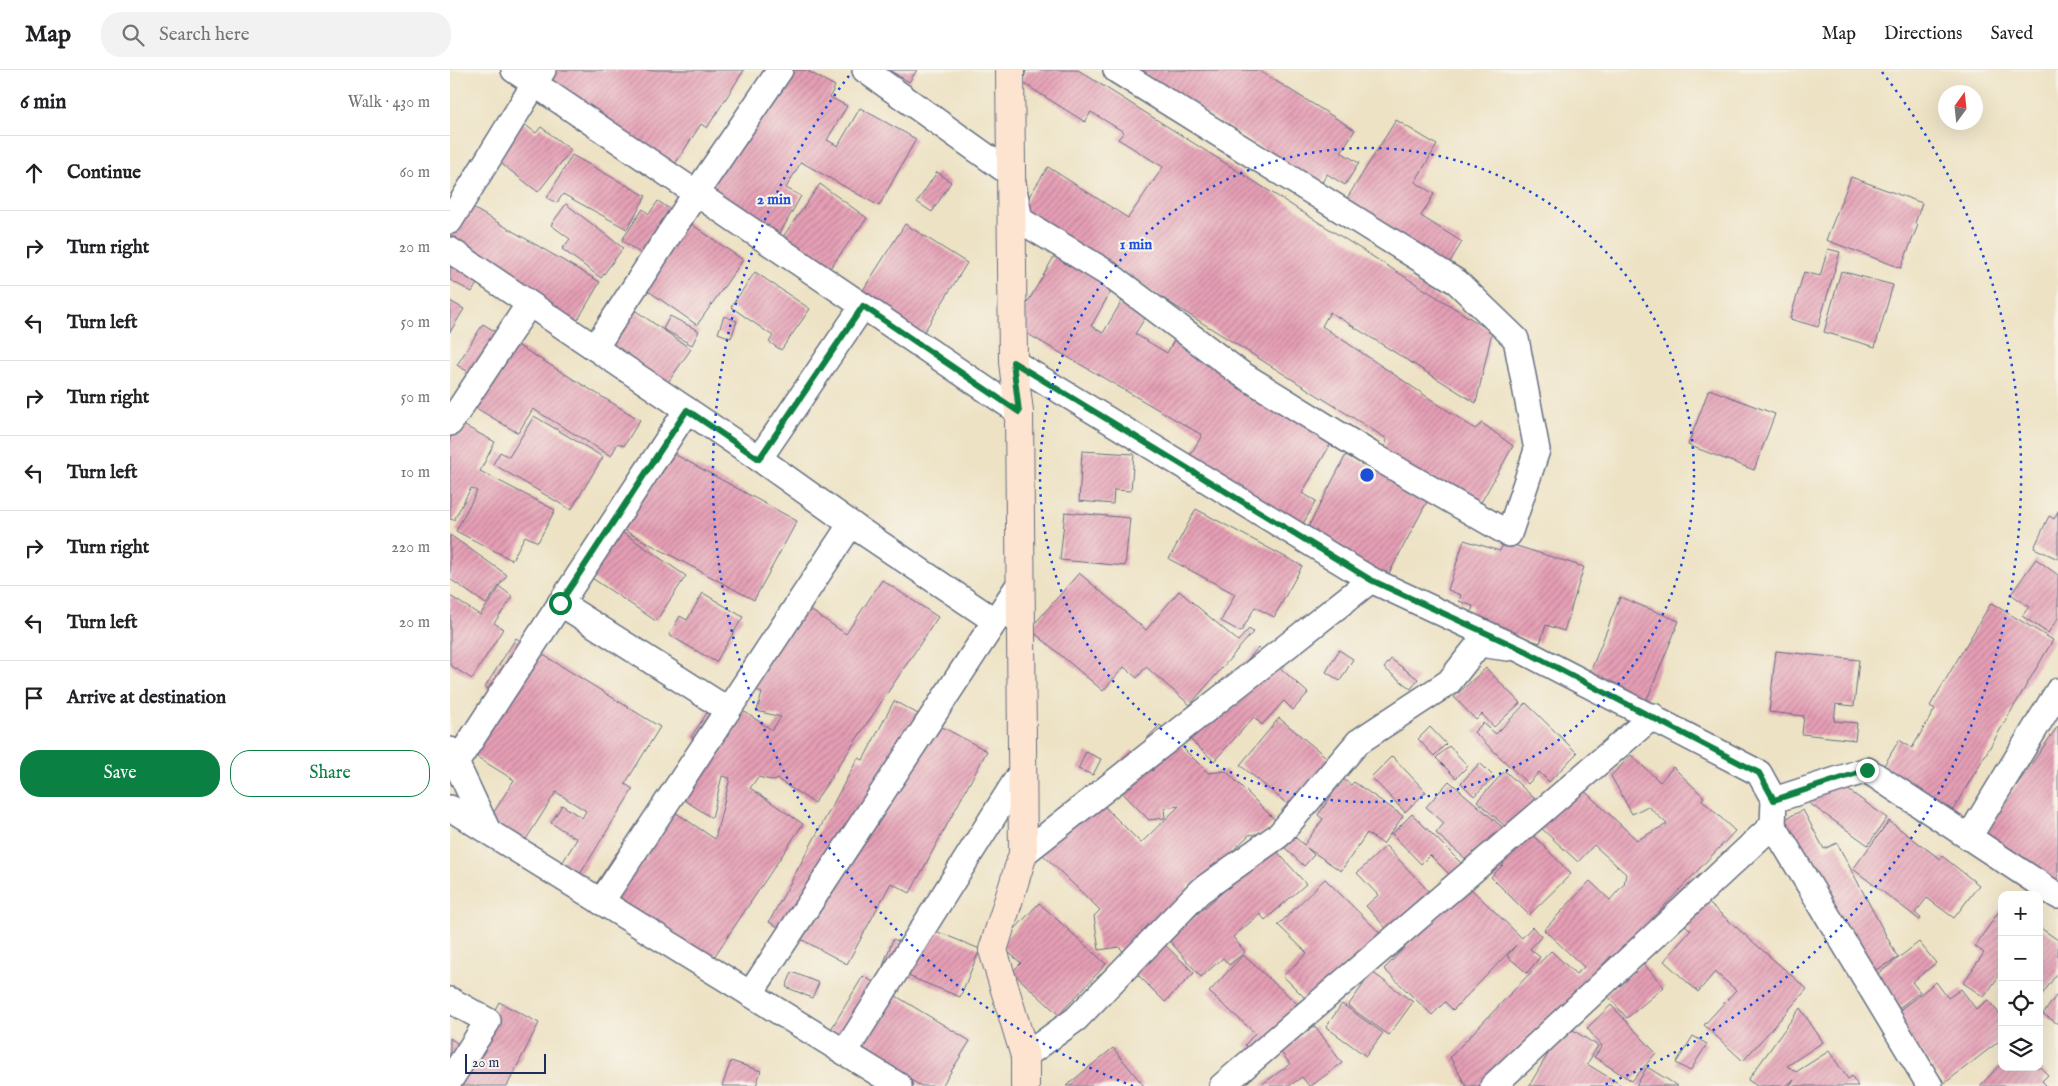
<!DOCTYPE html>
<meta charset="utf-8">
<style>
:root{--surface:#fff;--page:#f2f2f2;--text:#202124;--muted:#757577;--line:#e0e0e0;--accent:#0b8043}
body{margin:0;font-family:"IM FELL English",serif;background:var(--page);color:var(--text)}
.controls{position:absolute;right:15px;bottom:15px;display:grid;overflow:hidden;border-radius:10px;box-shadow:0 5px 20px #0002}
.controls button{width:45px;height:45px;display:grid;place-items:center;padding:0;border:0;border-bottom:1px solid var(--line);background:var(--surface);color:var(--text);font:25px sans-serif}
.compass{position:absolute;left:1488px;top:15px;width:45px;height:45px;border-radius:50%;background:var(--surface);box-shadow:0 5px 20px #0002;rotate:15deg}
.scale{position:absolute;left:15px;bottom:12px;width:81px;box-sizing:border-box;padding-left:5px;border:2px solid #1b2f5e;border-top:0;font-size:14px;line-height:18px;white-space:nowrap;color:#1b2f5e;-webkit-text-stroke:4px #f7f3e8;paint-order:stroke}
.stop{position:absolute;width:15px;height:15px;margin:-11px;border:4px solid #0b8043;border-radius:50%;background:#fff}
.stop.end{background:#0b8043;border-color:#fff;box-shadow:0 1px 5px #0008}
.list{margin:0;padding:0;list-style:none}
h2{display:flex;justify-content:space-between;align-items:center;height:65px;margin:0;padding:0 20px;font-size:21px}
h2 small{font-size:16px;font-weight:400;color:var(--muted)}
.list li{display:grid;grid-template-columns:32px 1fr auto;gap:15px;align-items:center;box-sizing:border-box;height:75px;padding:0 20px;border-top:1px solid var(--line)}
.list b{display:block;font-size:19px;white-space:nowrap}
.list em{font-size:16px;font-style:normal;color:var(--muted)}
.actions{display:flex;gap:10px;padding:15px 20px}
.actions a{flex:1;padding:11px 0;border:1px solid var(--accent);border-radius:20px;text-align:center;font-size:18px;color:var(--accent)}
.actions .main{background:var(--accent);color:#fff}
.icon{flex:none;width:28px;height:28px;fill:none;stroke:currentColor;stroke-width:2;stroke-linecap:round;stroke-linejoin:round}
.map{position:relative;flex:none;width:1608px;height:1016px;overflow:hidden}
header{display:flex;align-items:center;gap:30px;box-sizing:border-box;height:70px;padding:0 25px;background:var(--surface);border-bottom:1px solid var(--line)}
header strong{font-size:24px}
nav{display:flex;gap:28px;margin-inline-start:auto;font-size:18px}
.search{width:350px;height:45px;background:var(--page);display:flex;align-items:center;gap:12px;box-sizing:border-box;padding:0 18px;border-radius:20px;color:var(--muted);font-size:19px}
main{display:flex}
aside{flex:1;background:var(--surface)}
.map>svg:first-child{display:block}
.building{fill:url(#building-hatch)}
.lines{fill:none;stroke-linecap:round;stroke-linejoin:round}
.minor-casing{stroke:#646e82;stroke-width:28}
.secondary-casing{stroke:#646e82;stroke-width:30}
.minor{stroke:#fff;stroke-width:25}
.secondary{stroke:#fde4d1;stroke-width:28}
.route{stroke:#0b8043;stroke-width:6}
.ring{fill:none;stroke:#1d4ed8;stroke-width:2.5;stroke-dasharray:2.5 5}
.centre{fill:#1d4ed8;stroke:#f7f3e8;stroke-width:2.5}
.ring-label{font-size:15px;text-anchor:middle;font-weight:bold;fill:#1d4ed8;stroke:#f7f3e8;stroke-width:4.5;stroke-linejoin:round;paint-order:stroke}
</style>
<header>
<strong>Map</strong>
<div class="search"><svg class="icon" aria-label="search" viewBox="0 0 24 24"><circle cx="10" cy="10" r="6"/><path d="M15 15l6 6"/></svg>Search here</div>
<nav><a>Map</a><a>Directions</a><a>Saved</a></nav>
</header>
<main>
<aside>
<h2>6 min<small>Walk · 430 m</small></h2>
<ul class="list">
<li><svg class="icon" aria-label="ahead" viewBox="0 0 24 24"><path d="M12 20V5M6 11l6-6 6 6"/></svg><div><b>Continue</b></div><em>60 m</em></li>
<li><svg class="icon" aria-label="right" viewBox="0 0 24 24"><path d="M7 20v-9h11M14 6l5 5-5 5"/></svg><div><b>Turn right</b></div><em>20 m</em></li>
<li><svg class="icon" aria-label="left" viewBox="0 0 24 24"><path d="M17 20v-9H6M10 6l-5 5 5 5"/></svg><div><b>Turn left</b></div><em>50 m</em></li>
<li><svg class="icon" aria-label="right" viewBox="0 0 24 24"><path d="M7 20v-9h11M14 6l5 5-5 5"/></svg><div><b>Turn right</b></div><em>50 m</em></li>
<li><svg class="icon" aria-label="left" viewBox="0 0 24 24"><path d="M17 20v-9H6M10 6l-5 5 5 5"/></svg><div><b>Turn left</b></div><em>10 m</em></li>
<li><svg class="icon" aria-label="right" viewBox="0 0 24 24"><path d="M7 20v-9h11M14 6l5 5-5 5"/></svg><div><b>Turn right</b></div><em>220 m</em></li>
<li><svg class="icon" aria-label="left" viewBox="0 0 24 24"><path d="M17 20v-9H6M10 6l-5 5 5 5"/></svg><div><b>Turn left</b></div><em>20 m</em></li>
<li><svg class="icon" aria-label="arrive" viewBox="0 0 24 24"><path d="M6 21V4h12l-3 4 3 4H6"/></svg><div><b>Arrive at destination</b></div></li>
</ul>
<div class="actions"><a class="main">Save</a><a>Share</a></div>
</aside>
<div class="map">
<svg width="1608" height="1016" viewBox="0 0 1608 1016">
<defs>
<pattern id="building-hatch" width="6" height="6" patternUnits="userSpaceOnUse" patternTransform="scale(1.25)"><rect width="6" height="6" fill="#e69fb5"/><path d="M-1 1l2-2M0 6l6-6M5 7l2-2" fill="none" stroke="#ba8296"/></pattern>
</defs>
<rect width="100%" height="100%" fill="#f7f3e8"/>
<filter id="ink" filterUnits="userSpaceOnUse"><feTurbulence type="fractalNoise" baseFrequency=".02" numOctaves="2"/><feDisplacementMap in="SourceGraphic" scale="10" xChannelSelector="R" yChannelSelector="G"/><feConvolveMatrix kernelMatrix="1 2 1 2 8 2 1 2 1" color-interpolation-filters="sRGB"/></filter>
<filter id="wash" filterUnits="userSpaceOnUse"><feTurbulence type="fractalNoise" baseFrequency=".0096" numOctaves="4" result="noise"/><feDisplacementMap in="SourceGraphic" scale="20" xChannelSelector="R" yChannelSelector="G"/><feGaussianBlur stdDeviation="1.12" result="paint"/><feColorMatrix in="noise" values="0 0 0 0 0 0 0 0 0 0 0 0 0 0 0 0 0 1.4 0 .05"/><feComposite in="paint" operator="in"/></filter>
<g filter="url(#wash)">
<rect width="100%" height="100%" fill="#ede2c4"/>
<g id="blocks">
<g class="building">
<path d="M92,0H294L257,58L251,54L225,94L87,7Z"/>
<path d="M315,0H356L385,16L380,27L397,36L377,70L388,76L410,38L466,69L429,136L351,92L336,118L351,126L329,165L247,120Z"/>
<path d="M439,0H467L459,12Z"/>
<path d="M576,0H628L1042,262L1026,333L880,242L872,256L1025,359L1032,353L1063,376L1025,443L933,385L937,369L571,139L598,97L678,148L713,97L668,69L674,62L641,42L635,52L573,13Z"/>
<path d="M686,0H808L905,60L891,82L909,93L895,115L877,104L871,114Z"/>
<path d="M66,48L86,63L91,57L121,80L88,122L39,84Z"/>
<path d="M946,50L987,75L965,112L984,124L971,146L1012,172L997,197L894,133Z"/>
<path d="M122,85L196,126L177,159L113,124L107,133L97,128Z"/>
<path d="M487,102L501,112L482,142L467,132Z"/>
<path d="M1401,107L1472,133L1465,153L1468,155L1451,198L1376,170Z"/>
<path d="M370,114L417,148L378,201L332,168Z"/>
<path d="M4,127L150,212L123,258L32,205L22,222L0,210L1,166L0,135Z"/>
<path d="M208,131L293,190L247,255L184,211L199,190L172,170L193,139L199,144Z"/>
<path d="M116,134L173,178L151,208L112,179L120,169L101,155Z"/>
<path d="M455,154L517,193L472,265L410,225Z"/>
<path d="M1378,179L1390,182L1368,257L1340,249L1354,202L1370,206Z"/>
<path d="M605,185L663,218L641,256L653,263L673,229L698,243L685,264L717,283L724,270L886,365L852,423L866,431L853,454L739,387L752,365L564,256Z"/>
<path d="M1391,201L1443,215L1425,277L1374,262Z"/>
<path d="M305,202L360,239L331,280L319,272L323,266L281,237Z"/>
<path d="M170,230L241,279L212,321L141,272Z"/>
<path d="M0,231L14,239L0,262Z"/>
<path d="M220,246L249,261L242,275L213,259Z"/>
<path d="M274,246L287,251L281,268L268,263Z"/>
<path d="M33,254L190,350L174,376L168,373L161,386L83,339L68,363L6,326L20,303L7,295Z"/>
<path d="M1259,319L1325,344L1304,400L1238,375Z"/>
<path d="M84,346L153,387L121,440L43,394L50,382L59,387Z"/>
<path d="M0,348L45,372L30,401L105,440L88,472L75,466L62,490L6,461L27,421L21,418L4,450L0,449Z"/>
<path d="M215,379L347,451L304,530L157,451Z"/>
<path d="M632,381L684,384L681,421L664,420L663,434L629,431Z"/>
<path d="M896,385L979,428L936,509L854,465Z"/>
<path d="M746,439L852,496L824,547L805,537L791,562L771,551L785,524L719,489Z"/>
<path d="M1608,441V489L1584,478L1599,446L1604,449Z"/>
<path d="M615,442L680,448L675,496L610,490Z"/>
<path d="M159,453L236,506L206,551L127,498Z"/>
<path d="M0,465L57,505L36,534L0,509Z"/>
<path d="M1014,470L1050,481L1054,472L1134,497L1114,561L1096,555L1090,573L1019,550L1023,536L1009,531L1011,525L998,520Z"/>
<path d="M1586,489L1608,505V548L1598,563L1572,546L1579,537L1561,524Z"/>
<path d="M629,503L696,560L729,521L788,571L799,559L803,562L740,635L696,597L687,608L674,597L653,621L580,559Z"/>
<path d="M432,510L488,547L364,733L327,709L325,711L308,707L300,718L353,754L258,896L140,823L167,782L196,789L207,730L265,769L280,708L272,706L262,748L219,720L250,673L241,667L269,625L322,660L331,647L307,641L312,623L296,613L350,533L396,564Z"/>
<path d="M50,517L63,527L44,553L53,559L22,609L0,595V526L30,545Z"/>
<path d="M253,523L293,547L266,592L219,565L230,546L237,550Z"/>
<path d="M1170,527L1229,551L1188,651L1141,632L1150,610L1139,605Z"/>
<path d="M1541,533L1603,570L1497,750L1426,709L1449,670L1462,678L1485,639L1480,636Z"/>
<path d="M66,568L210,657L175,714L183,719L127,809L109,798L127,769L101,753L112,735L132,748L136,741L106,722L73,774L37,753L64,710L14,679L48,624L35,617Z"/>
<path d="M808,578L858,623L843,640L834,631L812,655L804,647L764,691L732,662Z"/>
<path d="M889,580L903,589L890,611L876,602Z"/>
<path d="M1326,581L1409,590L1404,636L1386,634L1384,651L1407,653L1405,670L1352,664L1354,646L1319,642Z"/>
<path d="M941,589L968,609L961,619L934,598Z"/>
<path d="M1036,598L1070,633L1044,657L1032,644L1026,650L1004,627Z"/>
<path d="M444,631L537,681L460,823L441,813L397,894L319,852L408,688L413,690Z"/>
<path d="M1076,633L1127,683L1099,712L1089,702L1078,714L1024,662L1033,653L1046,664Z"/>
<path d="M829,648L881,691L842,738L790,695Z"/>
<path d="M710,655L758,703L776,701L825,750L812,763L799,765L750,813L737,815L738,827L675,883L669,877L649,880L644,846L650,840L590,782L646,728L691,773L729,736L714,738L715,748L699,750L656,706L682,680L703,701L698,667Z"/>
<path d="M1608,656V815L1531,766Z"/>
<path d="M980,657L996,674L984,686L968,669Z"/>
<path d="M999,676L1018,696L1006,708L986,688Z"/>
<path d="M636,682L651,689L643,705L628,699Z"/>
<path d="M1181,685L1210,712L1223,697L1254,727L1252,730L1285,761L1163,890L1161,886L1038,1016H1016L1000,987L1101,881L1126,904L1134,897L1094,860L1140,811L1160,830L1174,814L1176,804L1144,775L1128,792L1090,757L1129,716L1187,770L1217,754L1198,736L1182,744L1161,706Z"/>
<path d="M942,686L976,722L955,742L921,707Z"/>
<path d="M1030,693L1044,707L1024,726L1011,713Z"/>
<path d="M1055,701L1085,729L1058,759L1027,731Z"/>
<path d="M1379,706L1437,748L1418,775L1359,733Z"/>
<path d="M893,709L901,715L904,712L953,746L933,774L917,763L891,801L857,778L864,785L854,796L835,778L846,768L854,775L873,749L868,745Z"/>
<path d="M999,711L1058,762L1026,798L986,763L994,753L976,737Z"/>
<path d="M1353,740L1374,779L1387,773L1448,888L1416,905L1333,750Z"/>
<path d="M962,744L1013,795L1001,806L980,785L971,794L942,764Z"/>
<path d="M1439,751L1490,789L1492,786L1529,815L1504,848L1477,828L1465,843L1471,848L1470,850L1403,799Z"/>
<path d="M1078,760L1121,804L1079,845L1041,807L1054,794L1049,788Z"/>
<path d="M936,776L984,827L943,866L916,836L928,825L907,803Z"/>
<path d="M824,778L856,814L815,850L810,844L783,867L795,882L779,895L773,888L751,907L718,869Z"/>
<path d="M875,809L934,867L864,937L833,906L857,883L828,855Z"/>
<path d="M1016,814L1072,868L1082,857L1092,866L1080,879L1090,887L1077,903L1057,886L1066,875L1003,940L995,932L982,945L934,899Z"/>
<path d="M1255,830L1357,919L1293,991L1254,955L1286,920L1265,902L1248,922L1214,891L1241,860L1234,854Z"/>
<path d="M589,833L656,894L609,945L562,902L571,893L550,875Z"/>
<path d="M1552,837V908L1549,906L1534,927L1513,913L1534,883L1525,876Z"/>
<path d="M463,852L530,879L510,927L433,896L443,869L455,874Z"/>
<path d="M1589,857L1608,870V902L1589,929Z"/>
<path d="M710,870L744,903L715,932L682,899Z"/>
<path d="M1469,872L1486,893L1462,912L1470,922L1449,938L1424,907Z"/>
<path d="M793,885L851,937L806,985L795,975L805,963L759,922Z"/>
<path d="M1193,893L1214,917L1177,948L1156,924Z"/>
<path d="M342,902L369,913L362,928L336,917Z"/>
<path d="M922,902L963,932L939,965L898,936Z"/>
<path d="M413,906L520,971L492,1016H471L380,961Z"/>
<path d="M1486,912L1498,928L1511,919L1526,939L1538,930L1552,947V969L1495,1013L1442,946Z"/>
<path d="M1608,923V954L1593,944Z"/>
<path d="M49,932L89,953L57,1016H6Z"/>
<path d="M892,934L933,963L916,986L876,957Z"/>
<path d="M1161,935L1206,983L1182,1011L1144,987L1152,976L1137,958Z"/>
<path d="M1350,938L1373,972L1337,996L1346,1002L1379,981L1398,1009L1402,1006L1408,1016H1339L1344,1010L1335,1016H1307L1298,1010Z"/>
<path d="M1115,955L1148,976L1137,994L1173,1016H1079Z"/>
<path d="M865,956L892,993L861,1016H859L852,1007L839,1016H810L840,994L830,981Z"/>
<path d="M1243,966L1257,974L1240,1001L1226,993Z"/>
<path d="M0,968L14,978L0,999Z"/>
<path d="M663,978L694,1016H616Z"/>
<path d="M281,991L311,1001L306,1016H272Z"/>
<path d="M1552,992V997H1590L1598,1005L1592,1011L1597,1016H1530Z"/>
<path d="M1197,997L1228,1016H1186Z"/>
</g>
</g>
</g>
<g filter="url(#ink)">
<use href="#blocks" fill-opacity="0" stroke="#646e82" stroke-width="1"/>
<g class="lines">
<g class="minor-casing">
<g id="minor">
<path d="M64,0L413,236"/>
<path d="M415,0L561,104L570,150L657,203L790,303L919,383L1059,464L1087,380L1066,269L1007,212L666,0"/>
<path d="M0,151L93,0"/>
<path d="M0,180L314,392L401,454L151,832"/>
<path d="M145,278L246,123L330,0"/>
<path d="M563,292L921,510L1073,581L1309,703L1324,730L1323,755L1480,1016"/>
<path d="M0,353L79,234"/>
<path d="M309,389L413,236L569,342"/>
<path d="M401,454L545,551"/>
<path d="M110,533L278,640"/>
<path d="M0,680L38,761"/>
<path d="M6,693L237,340"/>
<path d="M1324,730L1417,700L1608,826"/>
<path d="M0,738L449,1016"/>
<path d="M1519,767L1608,621"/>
<path d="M573,784L921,510"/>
<path d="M300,924L570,513"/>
<path d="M0,930L38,951L0,1010"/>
<path d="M395,982L572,701"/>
<path d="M575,986L626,949L749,822L829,765L908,672L999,612L1029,574L1058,578"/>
<path d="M772,1016L1203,646"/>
<path d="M1043,1016L1323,755"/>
</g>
</g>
<g class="secondary-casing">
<path id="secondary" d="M560,0L563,292L569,342L573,784L543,880L575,986V1016"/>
</g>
<use href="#minor" class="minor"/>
<use href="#secondary" class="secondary"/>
</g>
</g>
<g class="lines" filter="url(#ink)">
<path class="route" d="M110,533L237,340L309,389L413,236L569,342L563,292L921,510L1073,580L1309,703L1324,730L1417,700"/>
</g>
<g class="ring">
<circle cx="917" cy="405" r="327"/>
<path d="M683 1016A654 654 0 0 1 402 2M1432 2A654 654 0 0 1 1151 1016"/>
</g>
<circle cx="917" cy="405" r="8" class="centre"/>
<g class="ring-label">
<text x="324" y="134">2 min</text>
<text x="686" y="179">1 min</text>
</g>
</svg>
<div class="controls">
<button>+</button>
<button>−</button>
<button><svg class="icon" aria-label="locate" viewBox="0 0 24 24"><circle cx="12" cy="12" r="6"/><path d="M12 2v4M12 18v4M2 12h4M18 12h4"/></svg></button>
<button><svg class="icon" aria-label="layers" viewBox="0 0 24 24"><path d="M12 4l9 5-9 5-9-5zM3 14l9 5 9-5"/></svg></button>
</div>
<svg class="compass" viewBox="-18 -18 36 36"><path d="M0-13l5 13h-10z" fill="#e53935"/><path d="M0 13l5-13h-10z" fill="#757577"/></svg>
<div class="scale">20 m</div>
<div class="stop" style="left:110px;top:533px"></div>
<div class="stop end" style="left:1417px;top:700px"></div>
</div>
</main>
